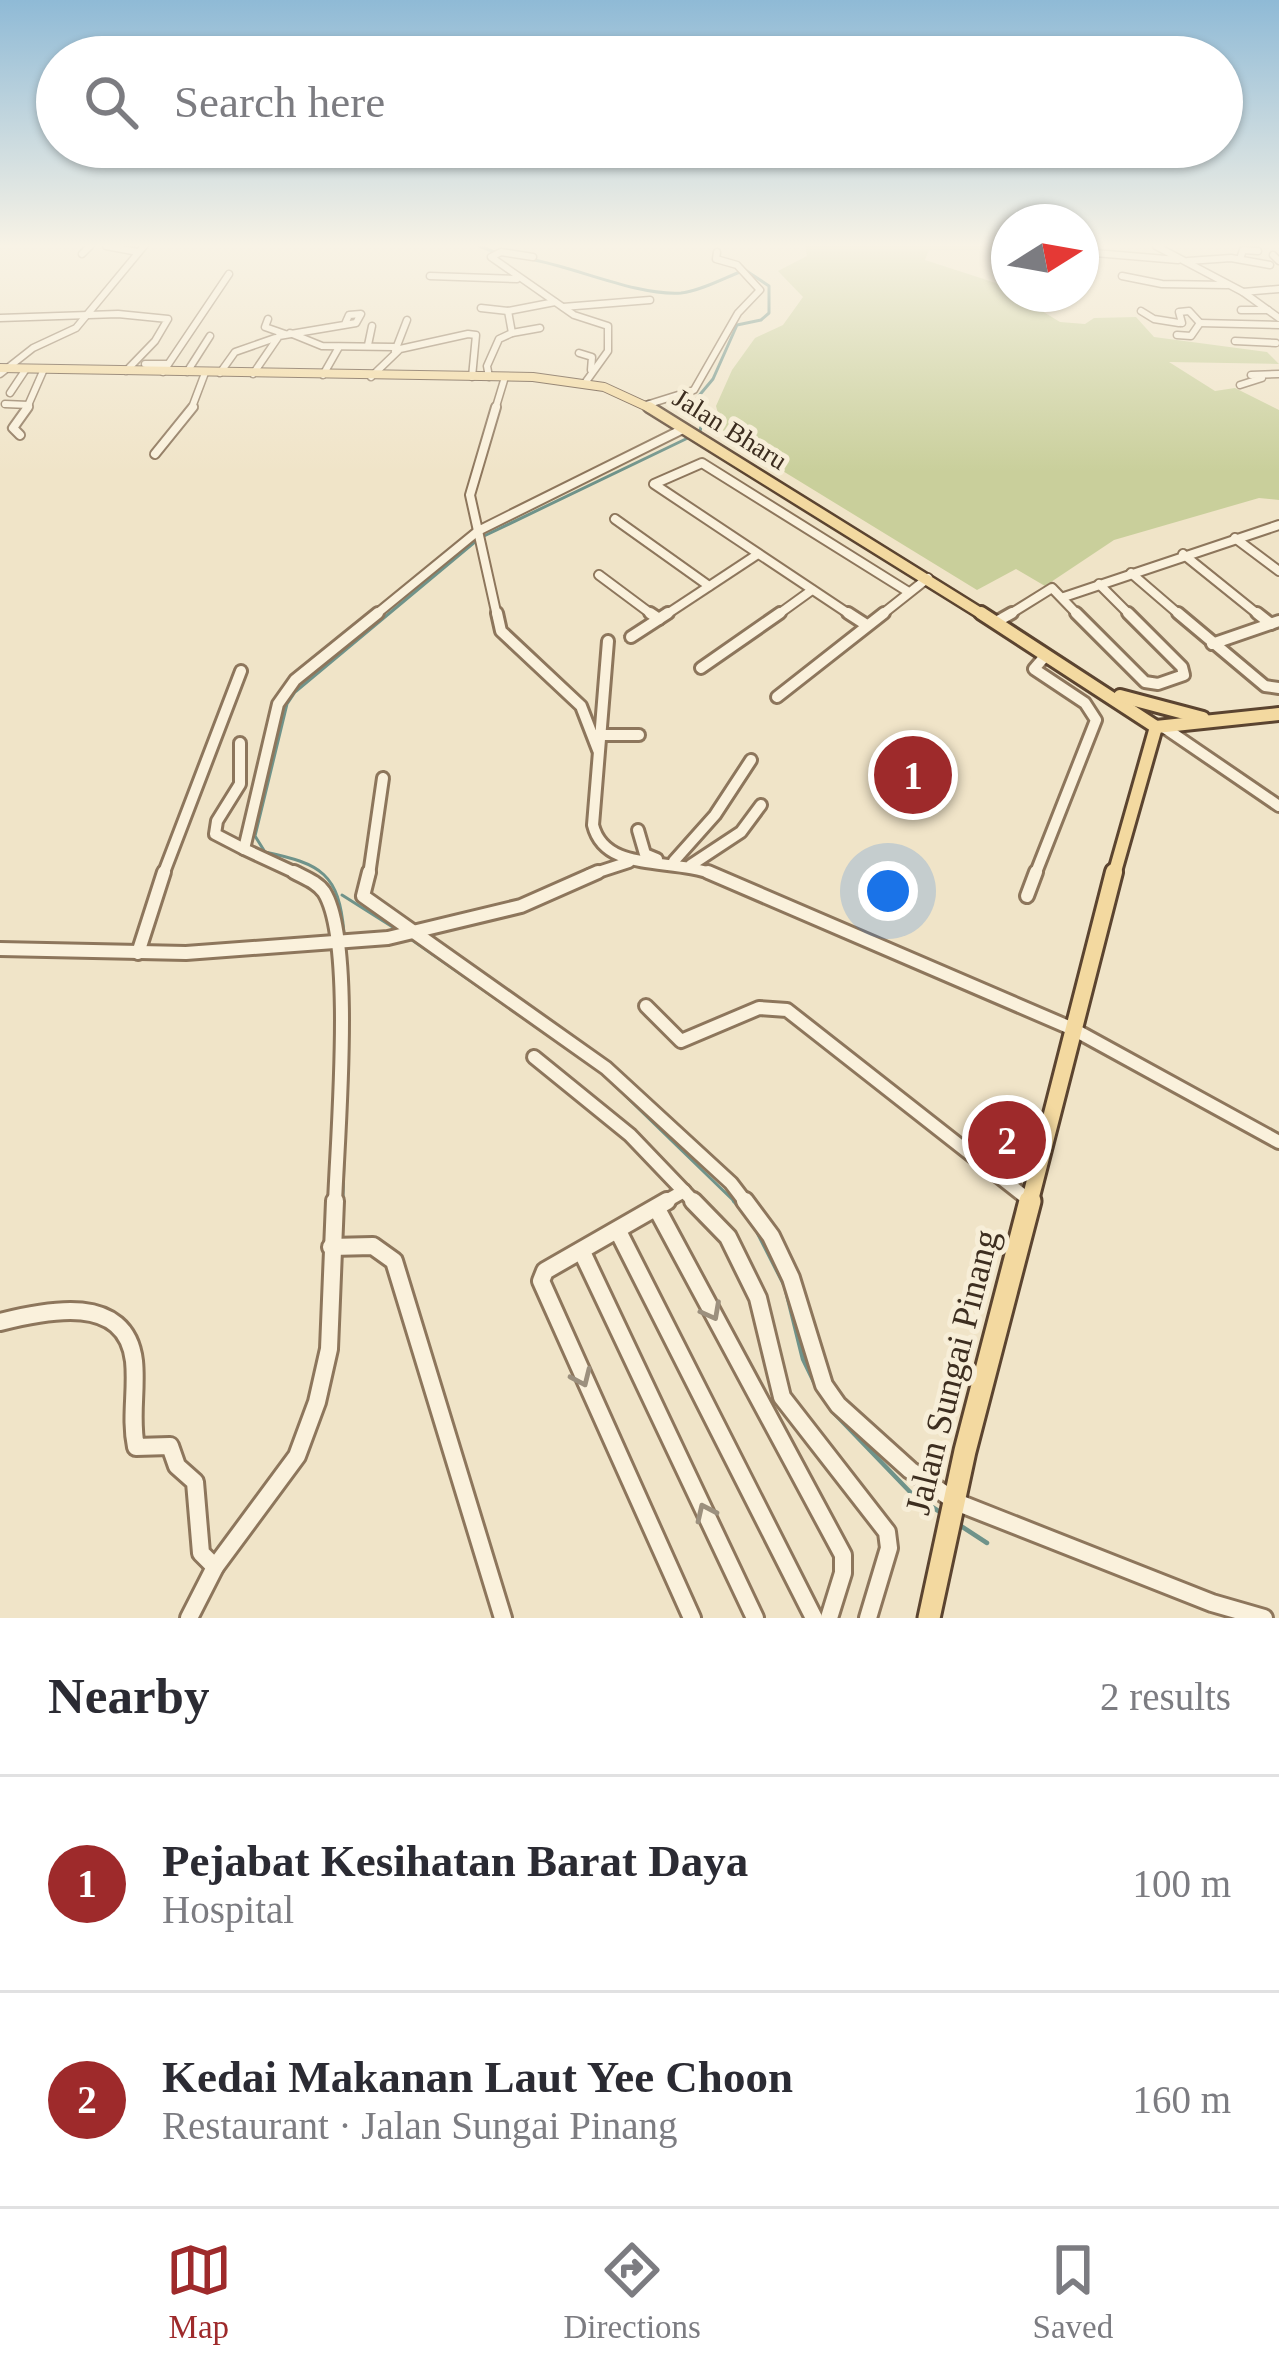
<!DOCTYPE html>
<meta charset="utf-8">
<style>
:root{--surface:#fff;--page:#f7f7f7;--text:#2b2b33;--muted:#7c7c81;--line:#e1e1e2;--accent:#9e2a2b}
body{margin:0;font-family:Georgia,serif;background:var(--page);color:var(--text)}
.compass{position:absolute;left:991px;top:204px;width:108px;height:108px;border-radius:50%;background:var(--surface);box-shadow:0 3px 9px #0004;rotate:79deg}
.you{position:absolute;left:888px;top:891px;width:42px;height:42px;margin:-30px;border:9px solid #fff;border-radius:50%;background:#1a73e8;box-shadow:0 0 0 18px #1a73e833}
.badge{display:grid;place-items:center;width:78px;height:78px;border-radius:50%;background:var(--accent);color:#fff;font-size:39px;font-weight:700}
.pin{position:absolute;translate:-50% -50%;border:6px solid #fff;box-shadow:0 3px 12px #0006}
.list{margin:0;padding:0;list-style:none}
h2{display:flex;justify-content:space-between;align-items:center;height:156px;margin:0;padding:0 48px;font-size:51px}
h2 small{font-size:39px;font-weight:400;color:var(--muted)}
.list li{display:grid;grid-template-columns:78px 1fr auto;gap:36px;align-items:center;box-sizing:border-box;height:216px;padding:0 48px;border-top:3px solid var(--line)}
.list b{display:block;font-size:45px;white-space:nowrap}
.list p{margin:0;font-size:39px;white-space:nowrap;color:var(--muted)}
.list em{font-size:39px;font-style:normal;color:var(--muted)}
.icon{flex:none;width:66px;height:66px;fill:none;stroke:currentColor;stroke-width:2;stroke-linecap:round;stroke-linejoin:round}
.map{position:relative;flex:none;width:1279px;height:1618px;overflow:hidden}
.search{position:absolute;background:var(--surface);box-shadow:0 3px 9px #0004;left:36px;right:36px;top:36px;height:132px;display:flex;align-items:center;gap:30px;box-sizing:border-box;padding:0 42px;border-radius:66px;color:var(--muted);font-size:45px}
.sheet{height:588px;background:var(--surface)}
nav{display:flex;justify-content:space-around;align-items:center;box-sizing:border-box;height:168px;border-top:3px solid var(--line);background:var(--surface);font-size:33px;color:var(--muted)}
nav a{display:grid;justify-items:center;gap:6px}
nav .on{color:var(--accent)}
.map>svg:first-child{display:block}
.green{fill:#c9cf9b}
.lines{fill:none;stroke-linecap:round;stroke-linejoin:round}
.stream-far1{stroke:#6f938a;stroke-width:3}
.stream{stroke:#6f938a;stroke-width:4.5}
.minor-far4-casing{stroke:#8d765c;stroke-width:9}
.minor-far3-casing{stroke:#8d765c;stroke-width:12}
.minor-far2-casing{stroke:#8d765c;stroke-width:16}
.minor-far1-casing{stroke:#8d765c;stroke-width:18}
.minor-casing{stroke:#8d765c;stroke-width:22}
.major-far4-casing{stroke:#5b4430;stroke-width:10}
.major-far3-casing{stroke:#5b4430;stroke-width:15}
.major-far2-casing{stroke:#5b4430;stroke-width:18}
.major-far1-casing{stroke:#5b4430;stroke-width:22}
.major-casing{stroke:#5b4430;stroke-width:27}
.minor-far4{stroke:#faf1dc;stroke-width:6}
.minor-far3{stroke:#faf1dc;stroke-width:8}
.minor-far2{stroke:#faf1dc;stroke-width:10}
.minor-far1{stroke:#faf1dc;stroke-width:12}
.minor{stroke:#faf1dc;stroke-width:16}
.major-far4{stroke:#f3d9a0;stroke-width:8}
.major-far3{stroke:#f3d9a0;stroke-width:10}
.major-far2{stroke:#f3d9a0;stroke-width:12}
.major-far1{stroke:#f3d9a0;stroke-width:16}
.major{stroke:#f3d9a0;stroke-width:21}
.wall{fill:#b2896c}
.building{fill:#cf9f7d;stroke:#916f58;stroke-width:3}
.oneway{stroke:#9c907e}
.labels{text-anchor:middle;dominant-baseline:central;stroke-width:10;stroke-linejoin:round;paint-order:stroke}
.far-street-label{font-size:27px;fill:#3d2e20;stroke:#f7eed8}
.near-street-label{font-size:36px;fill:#3d2e20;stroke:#f7eed8}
</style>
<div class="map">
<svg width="1279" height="1618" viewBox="0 0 1279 1618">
<rect width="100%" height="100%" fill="#f0e4c8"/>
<path class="green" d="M805,246H1009V278L1001,276L987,250H929L925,260L996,283L1060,322L1085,324L1094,318L1136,317L1154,337L1267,352L1279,364L1169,362L1215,391L1235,388L1279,410V500L1259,498L1114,540L1045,586L1016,569L977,590L724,435L716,406L732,370L755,338L783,325L803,297L778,271L807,256Z"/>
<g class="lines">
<g class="stream-far1">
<path d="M479,246L497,253"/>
<path d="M529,259C573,266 636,296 681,293C701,291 726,277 745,270L769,286V313L761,320L737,325L713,379L692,404L702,420L700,432"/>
<path d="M484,536L692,436"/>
<path d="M342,895L399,931"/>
<path d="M344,933C339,873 321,864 265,852L255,836L287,704L295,692L476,541"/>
<path d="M412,940L602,1073L737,1204"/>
<path d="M343,1197L348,1003"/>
</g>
<g class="stream">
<path d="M734,1201L738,1205"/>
<path d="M758,1233L785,1286L803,1359L818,1390"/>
<path d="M834,1413L912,1494L940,1512"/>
<path d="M958,1524L987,1543"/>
</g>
<g class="minor-far4-casing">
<g id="minor-far4">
<path d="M106,246L138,252"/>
<path d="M1087,246L1095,253L1178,260"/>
<path d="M1156,246L1243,292L1279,318"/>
<path d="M82,254L90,246"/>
<path d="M1273,255L1279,261"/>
<path d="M533,257L501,252L491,257L574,315L608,326V351L585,383"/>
<path d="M1240,259L1243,250L1258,251"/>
<path d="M1188,261L1231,258L1270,265"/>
<path d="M430,276L517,279"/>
<path d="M1122,276L1162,284L1227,285"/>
<path d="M1243,292L1279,289"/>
<path d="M563,307L650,300"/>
<path d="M481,308L508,311L555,302"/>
<path d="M1241,310H1268"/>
<path d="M1141,311L1154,319L1179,323"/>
<path d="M0,318L118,314L168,319L155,341L126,371"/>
<path d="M268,319L265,327L285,334"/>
<path d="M1182,323L1179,312L1189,311L1200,323"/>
<path d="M1200,323L1279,325"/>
<path d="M290,333L322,346L394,347"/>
<path d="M512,333L540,328"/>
<path d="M1177,335L1191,336L1200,323"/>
<path d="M1235,341L1276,343"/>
<path d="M368,345L372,326"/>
<path d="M395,351L407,320"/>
<path d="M579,353L592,357L591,370"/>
<path d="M145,364H168"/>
<path d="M163,372L229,274"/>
<path d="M187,372L210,336"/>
<path d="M220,373L235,352L275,338"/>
<path d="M0,374L33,348L76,328L144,246"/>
<path d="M253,374L279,336L356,323L361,314L349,315L345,324"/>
<path d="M323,375L339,347"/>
<path d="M1251,375L1279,374"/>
<path d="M371,377L400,349L468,334L476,335L472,377"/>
<path d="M489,377L487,366L499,339L512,333L508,311"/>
<path d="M1240,385L1262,378"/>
<path d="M10,393L26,369"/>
<path d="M5,404L29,405"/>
<path d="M646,405L694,390L738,313L760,290L737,265L716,259L717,252"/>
<path d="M26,410L44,369"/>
<path d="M191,410L205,373"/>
<path d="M495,410L505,377"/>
</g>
</g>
<g class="minor-far3-casing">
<g id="minor-far3">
<path d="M496,407L470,495L497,616"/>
<path d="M20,435L13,428L28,407"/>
<path d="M155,454L193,407"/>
<path d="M615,519L709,586"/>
<path d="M1235,538L1279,571"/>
<path d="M1183,554L1260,616"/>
<path d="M1131,573L1181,616"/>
<path d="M599,575L654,616"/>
<path d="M1099,584L1131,616"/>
<path d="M1064,597L1279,525"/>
<path d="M374,616L478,531L683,429"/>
<path d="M664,616L758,554"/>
<path d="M776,616L812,590"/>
<path d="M852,616L654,484L702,463L907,591"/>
<path d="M880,616L928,578"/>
<path d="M1007,616L1052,588L1079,616"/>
</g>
</g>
<g class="minor-far2-casing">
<g id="minor-far2">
<path d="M497,613L501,631L581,706L598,750"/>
<path d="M650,613L659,619"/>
<path d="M848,613L865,624"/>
<path d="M1076,613L1145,682L1158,684L1184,675L1182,667L1128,613"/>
<path d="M1178,613L1265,686L1279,688"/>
<path d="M1257,613L1271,624"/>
<path d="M996,622L1012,613"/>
<path d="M631,637L668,613"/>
<path d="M608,641L593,825C605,874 673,857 715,875"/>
<path d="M1212,644L1279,621"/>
<path d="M701,668L780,613"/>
<path d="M777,697L884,613"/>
<path d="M1162,726L1279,806"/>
<path d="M595,735H639"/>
<path d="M240,743V784L217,821L215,834L244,849"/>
<path d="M638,830L645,854L657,859"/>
<path d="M674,861L715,815L751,760"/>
<path d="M691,865L741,832L761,805"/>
<path d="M163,875L241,671"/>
<path d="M300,875L244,849L278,704L295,680L378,613"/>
<path d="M369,875L383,778"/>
<path d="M589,875L629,862"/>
<path d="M1035,875L1096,720L1085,703L1034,669L1046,655"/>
</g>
</g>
<g class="minor-far1-casing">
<g id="minor-far1">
<path d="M294,872C305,878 317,882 324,892C355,941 337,1139 335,1204"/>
<path d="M369,872L363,896L606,1068L731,1183L747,1204"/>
<path d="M708,872L1073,1029L1279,1142"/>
<path d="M1027,896L1036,872"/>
<path d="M0,949L186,953L388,938L521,906L598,872"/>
<path d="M138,953L164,872"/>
<path d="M646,1006L681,1041L759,1008L787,1010L1029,1200"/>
<path d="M534,1057L630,1135L696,1204"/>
<path d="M661,1204L684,1191"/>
</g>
</g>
<g class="minor-casing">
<g id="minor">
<path d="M667,1201L545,1271L541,1281L692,1618"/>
<path d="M693,1201L728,1237L758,1298L782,1397L887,1532L889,1548L868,1618"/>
<path d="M745,1201L771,1236L791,1278L824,1385L838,1405L910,1470L956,1502L1212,1603L1264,1618"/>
<path d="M657,1209L843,1555V1573L829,1618"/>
<path d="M618,1231L814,1618"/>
<path d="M331,1247L373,1246L394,1261L503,1618"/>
<path d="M582,1252L755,1618"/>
<path d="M0,1322C47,1310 126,1293 134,1361C137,1390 130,1418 136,1447L170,1446L177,1466L195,1482L201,1553L215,1567"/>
<path d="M189,1618L215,1567L297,1456L317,1402L329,1349L335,1201"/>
</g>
</g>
<g class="major-far4-casing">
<path id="major-far4" d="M0,368L533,377L604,387L654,410"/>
</g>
<g class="major-far3-casing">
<path id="major-far3" d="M649,407L985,616"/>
</g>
<g class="major-far2-casing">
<g id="major-far2">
<path d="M981,613L1156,727"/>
<path d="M1120,696L1203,718"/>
<path d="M1156,727L1279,714"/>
<path d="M1114,875L1156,727"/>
</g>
</g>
<g class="major-far1-casing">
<path id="major-far1" d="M1029,1204L1114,872"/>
</g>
<g class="major-casing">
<path id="major" d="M929,1618L965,1451L1030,1201"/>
</g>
<use href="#minor-far4" class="minor-far4"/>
<use href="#minor-far3" class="minor-far3"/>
<use href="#minor-far2" class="minor-far2"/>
<use href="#minor-far1" class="minor-far1"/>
<use href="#minor" class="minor"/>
<use href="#major-far4" class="major-far4"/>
<use href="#major-far3" class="major-far3"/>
<use href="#major-far2" class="major-far2"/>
<use href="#major-far1" class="major-far1"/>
<use href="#major" class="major"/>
</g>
<path class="wall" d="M997,1109L1031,1154L1024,1162L1008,1153L1001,1161L988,1154L992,1144L982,1138L990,1118Z"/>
<path class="building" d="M997,1109L1039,1133L1031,1154L1011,1144L1008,1154L994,1147L998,1136L988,1130Z"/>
<defs><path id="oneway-chevron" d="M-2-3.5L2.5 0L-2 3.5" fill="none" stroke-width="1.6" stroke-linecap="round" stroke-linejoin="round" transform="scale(3)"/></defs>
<g class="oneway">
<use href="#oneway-chevron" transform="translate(712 1312) rotate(62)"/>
<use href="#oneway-chevron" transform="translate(582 1378) rotate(66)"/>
<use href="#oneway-chevron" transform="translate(705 1512) rotate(-115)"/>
</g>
<linearGradient id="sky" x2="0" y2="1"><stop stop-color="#8fbad6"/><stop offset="0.52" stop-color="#f8f3e6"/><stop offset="1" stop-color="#f8f3e6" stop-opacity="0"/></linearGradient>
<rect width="1279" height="472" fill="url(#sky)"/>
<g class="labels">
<g class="far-street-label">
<text transform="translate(730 429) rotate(32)">Jalan Bharu</text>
</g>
<g class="near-street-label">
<text transform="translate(952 1372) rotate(-76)">Jalan Sungai Pinang</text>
</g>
</g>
</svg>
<svg class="compass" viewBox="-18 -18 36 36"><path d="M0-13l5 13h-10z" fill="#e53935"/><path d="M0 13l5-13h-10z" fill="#7c7c81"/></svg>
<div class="you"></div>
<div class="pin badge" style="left:913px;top:775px">1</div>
<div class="pin badge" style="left:1007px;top:1140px">2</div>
<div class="search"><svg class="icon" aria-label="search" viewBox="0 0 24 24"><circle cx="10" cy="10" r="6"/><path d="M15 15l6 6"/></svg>Search here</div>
</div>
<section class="sheet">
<h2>Nearby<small>2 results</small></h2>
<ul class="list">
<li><span class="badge">1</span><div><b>Pejabat Kesihatan Barat Daya</b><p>Hospital</p></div><em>100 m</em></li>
<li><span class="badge">2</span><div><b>Kedai Makanan Laut Yee Choon</b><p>Restaurant · Jalan Sungai Pinang</p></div><em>160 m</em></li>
</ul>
</section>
<nav>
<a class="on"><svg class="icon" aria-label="map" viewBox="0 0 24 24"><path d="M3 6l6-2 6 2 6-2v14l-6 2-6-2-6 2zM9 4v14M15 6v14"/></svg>Map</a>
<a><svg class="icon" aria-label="directions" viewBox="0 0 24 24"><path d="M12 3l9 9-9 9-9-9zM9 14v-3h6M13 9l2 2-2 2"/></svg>Directions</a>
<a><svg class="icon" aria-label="saved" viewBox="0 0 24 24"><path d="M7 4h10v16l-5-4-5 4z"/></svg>Saved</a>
</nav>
